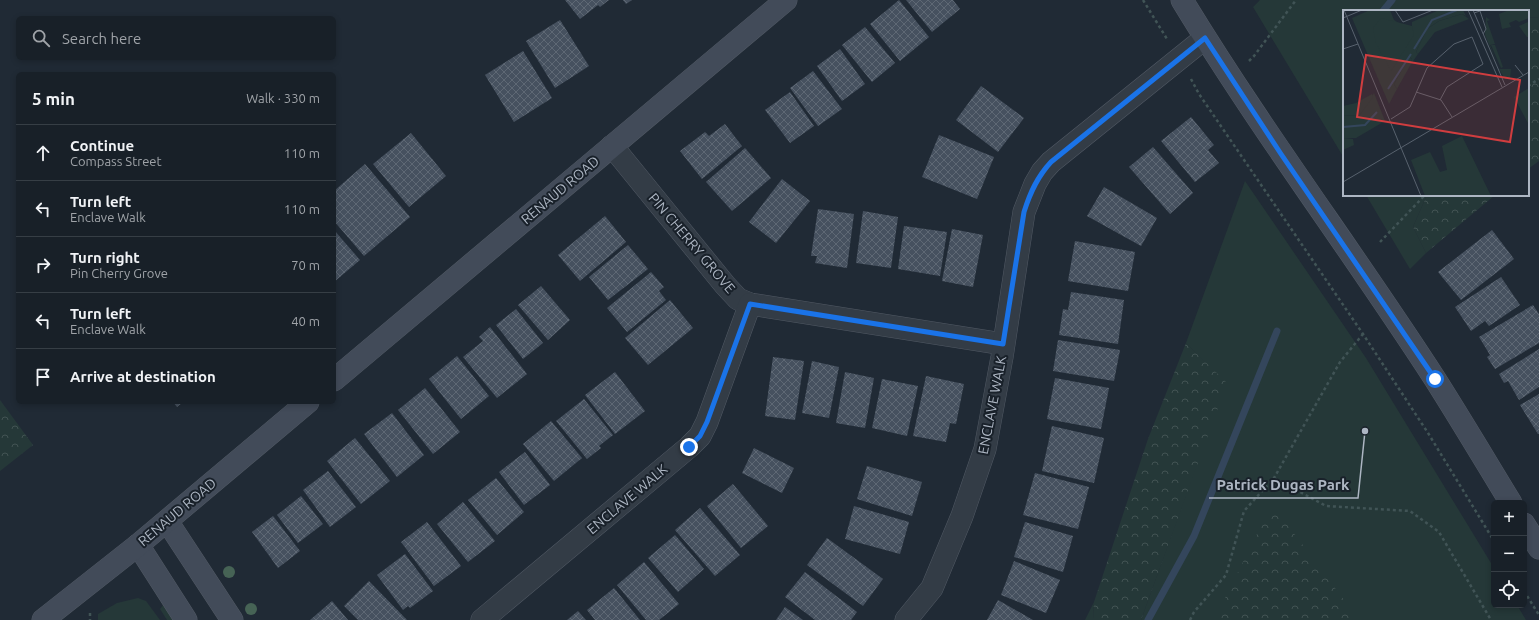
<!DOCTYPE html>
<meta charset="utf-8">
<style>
:root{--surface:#182028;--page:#252d34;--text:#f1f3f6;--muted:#9fa3a8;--line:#363e45}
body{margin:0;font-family:Ubuntu,sans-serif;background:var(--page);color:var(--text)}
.controls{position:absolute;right:12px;bottom:12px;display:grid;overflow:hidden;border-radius:6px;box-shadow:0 2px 6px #0003}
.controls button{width:36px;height:36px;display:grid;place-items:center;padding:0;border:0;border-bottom:1px solid var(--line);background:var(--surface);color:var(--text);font:20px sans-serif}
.stop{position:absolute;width:12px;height:12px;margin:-9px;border:3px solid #1a73e8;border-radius:50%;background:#fff}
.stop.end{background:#1a73e8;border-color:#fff;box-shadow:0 1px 4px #0008}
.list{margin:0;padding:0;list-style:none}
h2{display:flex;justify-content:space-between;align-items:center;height:52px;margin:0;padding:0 16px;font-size:17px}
h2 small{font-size:13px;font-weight:400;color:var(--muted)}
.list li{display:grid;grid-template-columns:26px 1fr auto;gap:12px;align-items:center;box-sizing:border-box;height:56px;padding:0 16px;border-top:1px solid var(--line)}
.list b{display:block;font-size:15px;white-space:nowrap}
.list p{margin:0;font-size:13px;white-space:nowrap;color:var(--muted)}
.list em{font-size:13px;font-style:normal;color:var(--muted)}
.icon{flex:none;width:22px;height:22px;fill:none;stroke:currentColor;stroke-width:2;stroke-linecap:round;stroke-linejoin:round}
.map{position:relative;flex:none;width:1539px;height:620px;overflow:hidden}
.search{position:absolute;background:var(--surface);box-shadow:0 2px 6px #0003;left:16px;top:16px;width:320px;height:44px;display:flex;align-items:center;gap:10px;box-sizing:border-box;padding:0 14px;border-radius:6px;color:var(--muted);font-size:15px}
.panel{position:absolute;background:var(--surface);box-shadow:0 2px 6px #0003;left:16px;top:72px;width:320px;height:332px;border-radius:6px}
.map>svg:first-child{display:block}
.green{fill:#253838}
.forest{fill:url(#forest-crowns)}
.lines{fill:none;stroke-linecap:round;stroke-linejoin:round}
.stream{stroke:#34465c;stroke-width:7}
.building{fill:url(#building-cross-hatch)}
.street-casing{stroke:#515964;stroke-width:23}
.secondary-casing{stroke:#515964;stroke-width:23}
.path{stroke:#415456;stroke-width:2.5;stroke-dasharray:3 3;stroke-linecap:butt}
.street{stroke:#333c46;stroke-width:22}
.secondary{stroke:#424b59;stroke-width:22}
.tree{fill:#466355}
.route{stroke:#1a73e8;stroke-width:5}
.labels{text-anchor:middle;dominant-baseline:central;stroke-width:4;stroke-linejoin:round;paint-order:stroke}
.street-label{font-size:14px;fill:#adb6c3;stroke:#19212a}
.inset-river{fill:none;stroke:#34465c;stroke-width:2}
.inset-road{fill:none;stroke:#58626e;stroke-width:1}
.view{fill:#d03d3f;fill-opacity:0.15;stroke:#d03d3f;stroke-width:2}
.inset-edge{fill:none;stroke:#adb6c3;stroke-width:2}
.leader{fill:none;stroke:#adb6c3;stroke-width:1.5}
.callout-dot{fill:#adb6c3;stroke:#19212a;stroke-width:1.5}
.callout-label{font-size:15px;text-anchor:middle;font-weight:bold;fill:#adb6c3;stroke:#19212a;stroke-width:4;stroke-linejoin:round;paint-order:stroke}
</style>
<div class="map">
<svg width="1539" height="620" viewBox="0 0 1539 620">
<defs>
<pattern id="forest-crowns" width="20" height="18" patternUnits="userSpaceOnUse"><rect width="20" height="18" fill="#253838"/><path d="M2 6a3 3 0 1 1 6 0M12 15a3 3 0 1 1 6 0" fill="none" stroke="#425353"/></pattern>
<pattern id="building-cross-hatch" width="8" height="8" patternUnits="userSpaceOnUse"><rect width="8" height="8" fill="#46515f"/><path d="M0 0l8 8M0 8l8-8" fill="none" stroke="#5e6874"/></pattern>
</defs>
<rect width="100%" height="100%" fill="#202a35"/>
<g class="green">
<path d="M1260,0H1539V17L1528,18V11H1344V158L1253,7Z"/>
<path d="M1245,181L1366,358L1494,568V605H1517L1526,620H1141L1226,383L1186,343Z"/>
<path d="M1366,195H1427L1413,227L1426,253L1410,269Z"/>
<path d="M138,598L146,601L160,620H98V614L117,603Z"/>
<path d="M1094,602L1093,620H1085Z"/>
<path d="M163,605H166L180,620H167L160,609Z"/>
</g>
<g class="forest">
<path d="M1539,17V161L1528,169V18Z"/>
<path d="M1427,195H1495L1426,253L1413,227Z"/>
<path d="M1186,343L1227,383L1141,620H1093L1094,602L1148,439Z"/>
<path d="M0,400L33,445L0,471Z"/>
<path d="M1272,504L1359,620H1214Z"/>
</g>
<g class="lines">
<g class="stream">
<path d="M1383,11L1392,0"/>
<path d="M1148,620L1194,536L1277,331"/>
</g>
</g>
<g class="building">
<path d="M565,0H609L600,7L598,5L580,19Z"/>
<path d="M623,0H632L626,4Z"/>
<path d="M899,0L929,37L900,61L870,24Z"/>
<path d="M906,0H953L960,9L932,32Z"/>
<path d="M560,20L589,66L555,88L526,41Z"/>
<path d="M865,27L895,63L872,82L842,45Z"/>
<path d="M840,49L865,84L842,101L817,66Z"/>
<path d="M523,51L552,98L514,122L485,75Z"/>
<path d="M813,71L842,109L818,126L790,88Z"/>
<path d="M981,86L1024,118L998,152L956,120Z"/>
<path d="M790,92L814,126L790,143L765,110Z"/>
<path d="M1191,117L1214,145L1208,150L1219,163L1195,182L1161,141Z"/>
<path d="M725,124L742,146L702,179L680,151L705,132L709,136Z"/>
<path d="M411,133L446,176L409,207L373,164Z"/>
<path d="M939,135L994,157L977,199L922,177Z"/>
<path d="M1153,147L1193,193L1170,214L1129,167Z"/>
<path d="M745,148L771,178L732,211L706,182Z"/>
<path d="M365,164L410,217L364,256L334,221V191Z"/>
<path d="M782,179L810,201L776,243L749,222Z"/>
<path d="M1104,187L1157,218L1141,246L1087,216Z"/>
<path d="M818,209L854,214L847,268L815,263L817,256H811Z"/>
<path d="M863,211L898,217L891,268L856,263Z"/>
<path d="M605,216L626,242L580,281L558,255Z"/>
<path d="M904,226L947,232L940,276L898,269Z"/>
<path d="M952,229L983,235L973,287L942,281Z"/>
<path d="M334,230L360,260L334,282Z"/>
<path d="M1492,230L1514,259L1461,300L1438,272Z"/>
<path d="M1075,241L1135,252L1128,291L1068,281Z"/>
<path d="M628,245L648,269L608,300L589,277Z"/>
<path d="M651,272L664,287L659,291L666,300L627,332L607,308Z"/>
<path d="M1501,277L1520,305L1489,326L1485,321L1471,331L1455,307Z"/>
<path d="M541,286L570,320L548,340L518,305Z"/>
<path d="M1071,292L1124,300L1118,344L1059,335L1063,309L1068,310Z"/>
<path d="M670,300L693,328L648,365L625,338Z"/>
<path d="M1533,305L1539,314V343L1495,369L1487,357L1490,355L1479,337Z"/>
<path d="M516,309L543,343L523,359L496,325Z"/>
<path d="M490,327L527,374L497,398L463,357L483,341L479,337Z"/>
<path d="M1058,340L1120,350L1114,381L1053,371Z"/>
<path d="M1539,349V387L1519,400L1508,381L1504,383L1499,374Z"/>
<path d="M457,356L489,396L461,419L429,379Z"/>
<path d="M773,357L804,361L795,420L765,416Z"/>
<path d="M812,361L839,367L829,418L802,413Z"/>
<path d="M615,372L645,411L615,434L585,395Z"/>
<path d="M845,372L874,378L865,428L836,423Z"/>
<path d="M926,376L964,384L956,424L950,423L946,442L913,436Z"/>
<path d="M1055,378L1109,388L1101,429L1047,419Z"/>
<path d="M882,379L918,386L907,436L872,428Z"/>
<path d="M425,388L460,432L433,454L398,410Z"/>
<path d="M1539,394V434H1538L1520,405Z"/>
<path d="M584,399L613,435L599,446L601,448L587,459L556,421Z"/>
<path d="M173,402H183L177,407Z"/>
<path d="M392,413L424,455L397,477L364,434Z"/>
<path d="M551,421L582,458L554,481L523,444Z"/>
<path d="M1052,426L1104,438L1094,483L1042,471Z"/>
<path d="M355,438L390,481L361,504L327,461Z"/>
<path d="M754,448L794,468L782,493L742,473Z"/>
<path d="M525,452L550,485L524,505L499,472Z"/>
<path d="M867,466L922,482L912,516L857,499Z"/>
<path d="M328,471L356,507L330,527L303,490Z"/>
<path d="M1035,473L1089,487L1078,529L1023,515Z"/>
<path d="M496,478L524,512L497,535L468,500Z"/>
<path d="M733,484L768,526L741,548L707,506Z"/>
<path d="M301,496L323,524L298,543L277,515Z"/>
<path d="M463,502L495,541L468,562L437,524Z"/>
<path d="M854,506L909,522L900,554L845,539Z"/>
<path d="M700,508L740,555L715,576L675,530Z"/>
<path d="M273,516L300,551L278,568L252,532Z"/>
<path d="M427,522L461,566L434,586L401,542Z"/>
<path d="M1025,522L1073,536L1063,572L1014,557Z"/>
<path d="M675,535L704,569L678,592L648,558Z"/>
<path d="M827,538L883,579L863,606L807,565Z"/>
<path d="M405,554L433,591L410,608L408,606L403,610L377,575Z"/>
<path d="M1014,561L1060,580L1046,613L1001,595Z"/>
<path d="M644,562L679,604L659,620H646L617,585Z"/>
<path d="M805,572L857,612L851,620H815L785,597Z"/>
<path d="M369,581L407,620H358L344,606Z"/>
<path d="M614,588L640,620H595L587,610Z"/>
<path d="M998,600L1033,620H987Z"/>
<path d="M332,601L348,620H310Z"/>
<path d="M785,607L803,620H776Z"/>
<path d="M578,611L586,620H567Z"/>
</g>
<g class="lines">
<g class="street-casing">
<g id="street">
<path d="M612,146L725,285L738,299L750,304L1003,344"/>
<path d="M482,620L689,447L700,436L707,422L750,304"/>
<path d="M906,620L932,588L962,516L985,449L1002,357L1024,212L1035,184L1042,172L1051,162L1205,38"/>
</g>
</g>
<g class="secondary-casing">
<g id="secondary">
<path d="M1182,0C1261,130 1353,252 1435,379C1461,420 1486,462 1511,503"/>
<path d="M334,380L786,0"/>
<path d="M167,521L232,620"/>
<path d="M1524,524L1539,548"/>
<path d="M138,545L186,620"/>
<path d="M43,620L138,545L308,402"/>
</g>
</g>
<g class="path">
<path d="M1143,0L1167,39"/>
<path d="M1249,61L1254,56L1296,0"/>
<path d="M1191,79L1199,94L1363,334L1428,433L1494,541"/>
<path d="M1528,86L1539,79"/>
<path d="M1380,242L1425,195"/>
<path d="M1274,478L1326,506L1410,511L1439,532L1491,620"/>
<path d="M1524,591L1539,615"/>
<path d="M90,613V620"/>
<path d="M1190,620L1194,612L1226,575L1244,511L1274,478L1340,362L1363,334"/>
</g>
<use href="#street" class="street"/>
<use href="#secondary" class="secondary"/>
</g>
<g class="tree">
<circle cx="229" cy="572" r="6"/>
<circle cx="251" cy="609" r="6"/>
</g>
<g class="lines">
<path class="route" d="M689,447L700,436L707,422L750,304L1003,344L1024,212C1030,193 1037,177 1051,162L1205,38L1281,154L1435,379"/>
</g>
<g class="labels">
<g class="street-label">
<text transform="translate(560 190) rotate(-40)">RENAUD ROAD</text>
<text transform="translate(692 243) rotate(50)">PIN CHERRY GROVE</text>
<text transform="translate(992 405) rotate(-79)">ENCLAVE WALK</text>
<text transform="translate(627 499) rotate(-40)">ENCLAVE WALK</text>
<text transform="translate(177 512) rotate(-40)">RENAUD ROAD</text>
</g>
</g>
<g transform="translate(1343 10)">
<rect width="186" height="186" fill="#202a35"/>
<path d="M27,0H47L51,10L59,15L69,16V12L96,0H120L123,6L119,4L96,11L84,19L73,42L75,44L68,54L69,49L66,47L51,74L54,79L46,94L9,8ZM166,0H186V8L176,12L173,10L166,13L168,17L159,19L156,4ZM143,7L147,10L144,11L152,34L147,35L154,53L142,25ZM185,12L186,27H184L176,16ZM148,35H152L160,57L158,58ZM156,59H168L167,69H162ZM31,83L42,111L13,128H0V105L16,106Z" fill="#253838"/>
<path d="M119,4L126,9L92,22L75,44L73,42L84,19L96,11ZM38,8L69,16L71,25L48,61L33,33L30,18ZM66,47L69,49L68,54L54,79L51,74ZM186,78V115L171,87ZM29,84L30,87L16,106L0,105V96L13,93ZM119,126L148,186H82L68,150L87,142L97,162L104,160L99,136ZM0,128L10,129L11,135L0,140Z" fill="#253838"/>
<path class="inset-river" d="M71,39L89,10L114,0M45,79L68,44M0,117L22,115L34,102"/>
<path class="inset-road" d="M1,0L78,186M52,0L60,12L90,0M125,0L159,77M130,0L162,75M131,3L137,1L143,19L140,24M0,8L19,0M0,39L15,34M172,55L180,65M73,82L98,90L109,107M48,109L67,97L84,58L111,34L129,27L140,54L104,77L97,90M0,172L186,62"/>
<path class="view" d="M23,45L177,70L167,132L14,107Z"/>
<rect width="186" height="186" class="inset-edge"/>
</g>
<path class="leader" d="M1365 431L1358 498H1209"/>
<circle class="callout-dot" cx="1365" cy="431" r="4"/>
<g class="callout-label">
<text x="1283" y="490">Patrick Dugas Park</text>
</g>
</svg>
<div class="controls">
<button>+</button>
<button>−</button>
<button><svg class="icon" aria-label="locate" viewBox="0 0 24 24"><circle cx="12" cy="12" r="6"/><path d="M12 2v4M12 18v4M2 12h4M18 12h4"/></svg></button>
</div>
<div class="stop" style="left:1435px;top:379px"></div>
<div class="stop end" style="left:689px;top:447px"></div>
<div class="search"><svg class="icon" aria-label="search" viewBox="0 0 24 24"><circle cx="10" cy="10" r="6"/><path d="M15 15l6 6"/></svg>Search here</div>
<section class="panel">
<h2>5 min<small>Walk · 330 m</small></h2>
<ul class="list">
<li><svg class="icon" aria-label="ahead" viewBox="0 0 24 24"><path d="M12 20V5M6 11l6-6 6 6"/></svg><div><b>Continue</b><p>Compass Street</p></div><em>110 m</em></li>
<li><svg class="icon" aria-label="left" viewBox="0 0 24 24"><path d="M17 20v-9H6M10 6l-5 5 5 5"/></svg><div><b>Turn left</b><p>Enclave Walk</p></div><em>110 m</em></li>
<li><svg class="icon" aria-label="right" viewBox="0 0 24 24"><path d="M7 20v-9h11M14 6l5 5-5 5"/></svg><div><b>Turn right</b><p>Pin Cherry Grove</p></div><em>70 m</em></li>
<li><svg class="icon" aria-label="left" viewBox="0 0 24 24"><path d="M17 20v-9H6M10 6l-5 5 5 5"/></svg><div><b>Turn left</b><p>Enclave Walk</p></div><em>40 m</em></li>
<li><svg class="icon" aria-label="arrive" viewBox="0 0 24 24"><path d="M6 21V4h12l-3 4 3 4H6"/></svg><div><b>Arrive at destination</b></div></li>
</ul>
</section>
</div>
